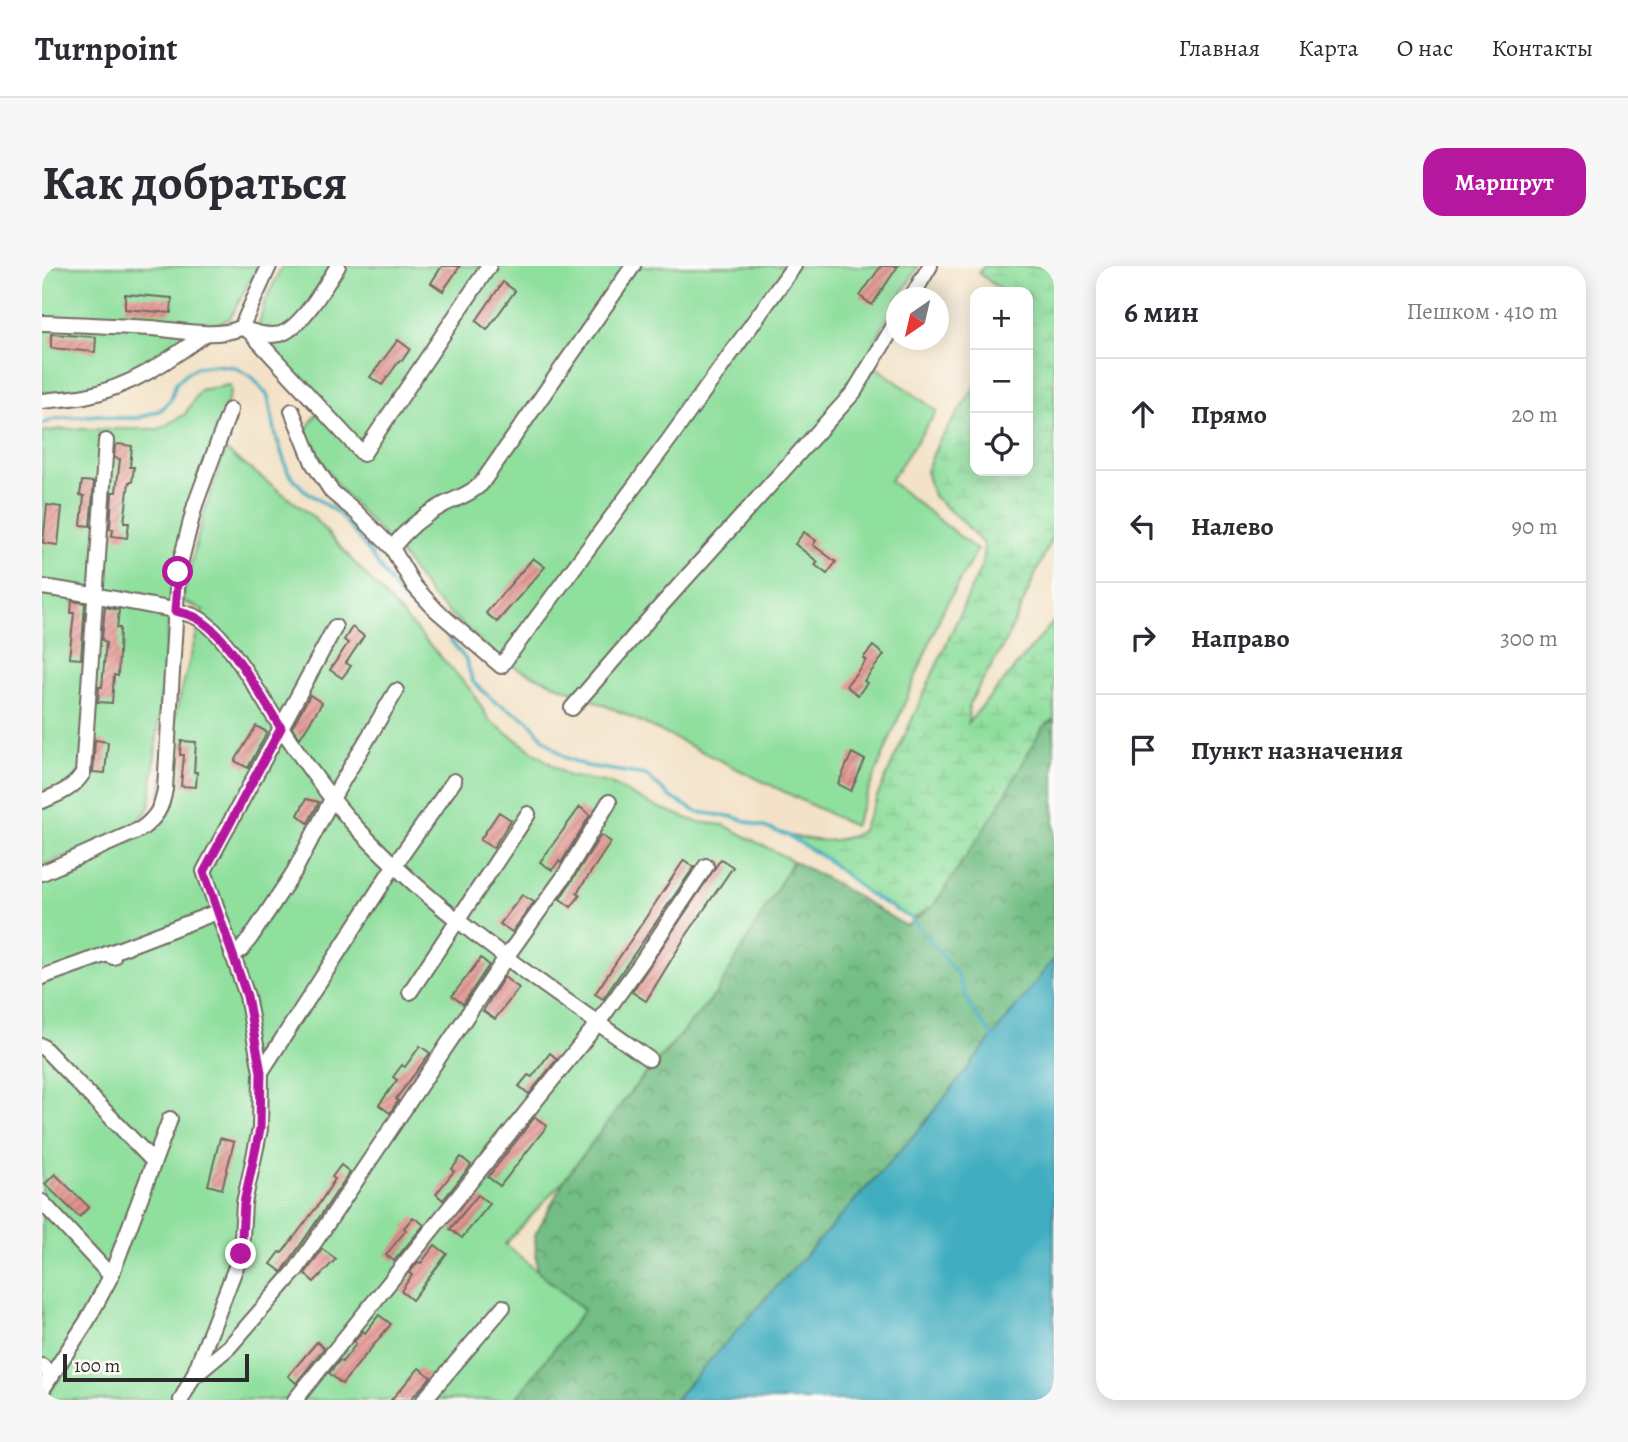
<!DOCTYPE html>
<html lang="ru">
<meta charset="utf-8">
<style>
:root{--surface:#fff;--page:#f7f7f7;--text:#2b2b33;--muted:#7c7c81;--line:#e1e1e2;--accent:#b5179e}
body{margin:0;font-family:Alegreya,serif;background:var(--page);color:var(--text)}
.controls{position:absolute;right:21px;top:21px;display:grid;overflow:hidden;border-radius:14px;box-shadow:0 4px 18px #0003}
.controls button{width:63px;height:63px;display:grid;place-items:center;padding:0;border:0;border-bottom:2px solid var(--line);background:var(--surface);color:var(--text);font:35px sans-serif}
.compass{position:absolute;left:844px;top:21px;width:63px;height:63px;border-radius:50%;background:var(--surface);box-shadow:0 4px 18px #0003;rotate:214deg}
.scale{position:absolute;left:21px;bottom:18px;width:186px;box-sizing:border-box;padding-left:7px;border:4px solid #2b2b2b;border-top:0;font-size:19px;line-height:24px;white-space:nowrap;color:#2b2b2b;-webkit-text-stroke:5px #fdfcf7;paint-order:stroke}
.stop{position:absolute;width:21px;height:21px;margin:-16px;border:5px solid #b5179e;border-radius:50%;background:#fff}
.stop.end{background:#b5179e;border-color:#fff;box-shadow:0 2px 7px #0008}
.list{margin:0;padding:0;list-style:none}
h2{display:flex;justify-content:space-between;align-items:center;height:91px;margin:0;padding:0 28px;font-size:30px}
h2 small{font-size:23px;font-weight:400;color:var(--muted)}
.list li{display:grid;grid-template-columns:46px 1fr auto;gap:21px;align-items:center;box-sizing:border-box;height:112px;padding:0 28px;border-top:2px solid var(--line)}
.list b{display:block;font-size:26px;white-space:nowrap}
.list em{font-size:23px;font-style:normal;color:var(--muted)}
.icon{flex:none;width:38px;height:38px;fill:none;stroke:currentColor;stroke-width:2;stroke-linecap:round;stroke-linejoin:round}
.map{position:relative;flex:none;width:1012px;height:1134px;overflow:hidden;border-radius:21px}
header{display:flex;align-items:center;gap:42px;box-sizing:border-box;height:98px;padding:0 35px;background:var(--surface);border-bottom:2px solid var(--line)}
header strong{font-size:33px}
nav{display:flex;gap:38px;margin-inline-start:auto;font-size:24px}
.intro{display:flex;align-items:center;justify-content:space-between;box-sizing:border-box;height:168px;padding:0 42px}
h1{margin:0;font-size:49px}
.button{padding:18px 32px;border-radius:21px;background:var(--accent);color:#fff;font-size:24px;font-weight:700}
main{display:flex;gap:42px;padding:0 42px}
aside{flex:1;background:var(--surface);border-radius:21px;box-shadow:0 4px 18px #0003}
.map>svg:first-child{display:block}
.green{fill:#8fdf9d;stroke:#5d8564;stroke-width:2}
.forest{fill:url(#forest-crowns);stroke:#4f7458;stroke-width:2}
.wetland{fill:url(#wetland-marsh);stroke:#5d8564;stroke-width:2}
.water{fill:#41adc0;stroke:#366c76;stroke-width:2}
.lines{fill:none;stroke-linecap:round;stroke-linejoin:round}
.stream{stroke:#41adc0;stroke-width:3.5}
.building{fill:url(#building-hatch)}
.minor-casing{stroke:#716b62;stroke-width:18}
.minor{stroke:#fff;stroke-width:14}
.route{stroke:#b5179e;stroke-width:9}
</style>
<header>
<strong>Turnpoint</strong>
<nav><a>Главная</a><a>Карта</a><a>О нас</a><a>Контакты</a></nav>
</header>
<div class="intro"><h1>Как добраться</h1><a class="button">Маршрут</a></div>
<main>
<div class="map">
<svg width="1012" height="1134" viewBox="0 0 1012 1134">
<defs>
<pattern id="forest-crowns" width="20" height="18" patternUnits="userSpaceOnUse" patternTransform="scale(1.75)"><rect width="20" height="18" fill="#73be84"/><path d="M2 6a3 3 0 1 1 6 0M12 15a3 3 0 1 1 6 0" fill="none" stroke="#5f9b6c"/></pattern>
<pattern id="wetland-marsh" width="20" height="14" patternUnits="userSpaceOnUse" patternTransform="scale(1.75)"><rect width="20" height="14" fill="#8fdf9d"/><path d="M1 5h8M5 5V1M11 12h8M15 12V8" fill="none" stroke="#7cc087"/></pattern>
<pattern id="building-hatch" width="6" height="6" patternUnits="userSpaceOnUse" patternTransform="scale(1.75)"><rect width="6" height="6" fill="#e3938f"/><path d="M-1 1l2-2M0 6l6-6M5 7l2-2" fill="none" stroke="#b87875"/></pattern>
</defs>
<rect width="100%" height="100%" fill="#fdfcf7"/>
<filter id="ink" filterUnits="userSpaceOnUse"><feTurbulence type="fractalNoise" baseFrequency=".0143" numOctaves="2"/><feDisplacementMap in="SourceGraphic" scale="14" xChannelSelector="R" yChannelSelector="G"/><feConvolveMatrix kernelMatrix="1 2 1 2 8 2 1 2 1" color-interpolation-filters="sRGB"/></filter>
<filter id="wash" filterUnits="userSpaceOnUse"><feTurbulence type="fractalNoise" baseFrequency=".00686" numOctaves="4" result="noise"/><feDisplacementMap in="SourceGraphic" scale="28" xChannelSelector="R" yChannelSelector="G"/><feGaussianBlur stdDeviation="1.57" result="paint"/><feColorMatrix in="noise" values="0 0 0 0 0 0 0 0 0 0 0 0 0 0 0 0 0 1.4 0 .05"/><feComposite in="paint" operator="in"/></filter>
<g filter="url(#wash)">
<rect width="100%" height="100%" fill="#f3e2c7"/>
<g class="green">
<path d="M0,0H216L188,52C154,66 127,90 94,105C61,121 36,124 0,127Z"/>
<path d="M240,0H876L858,31L855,32L854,37L823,93L895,145L848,215L935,284L901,344L812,560L583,448L479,404L454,390L389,330L358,287L297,222L262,166L281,139L228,84L216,62L222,38Z"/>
<path d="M188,119L189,125L157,218L130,325L108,539L99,553L73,569L0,600V166L21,163H117L143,148L158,124Z"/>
<path d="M183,184L269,249L429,424L448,455L526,510L567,517L610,539L655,556L682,559L751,595L727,641L674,728L591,823L523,913L463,978L542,1044L473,1134H3L19,1110L0,1091V615L97,572L113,560L132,453L161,344L140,335L161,250Z"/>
</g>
<path class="forest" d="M1012,454V693L877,864L632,1134H473L542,1044L495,1005L493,969L523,913L591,823L674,728L751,595L784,612L864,660L891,640L959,536L1000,462Z"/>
<path class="wetland" d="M942,0H1012V267L964,375L927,438L926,457L1012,355V452L1000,462L956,542L891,640L870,653L828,629L784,593L745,569C773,575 794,579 819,566L940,299L942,279L924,259L891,230L884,205L896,177L933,121V205H986V26H961L937,7Z"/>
<path class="water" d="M1012,693V1134H632L877,864Z"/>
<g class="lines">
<path class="stream" d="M0,158L12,153L58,149L70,152H96L119,144L129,133L134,117L145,107L155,101L175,99L192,101L210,111L226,130L234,170L246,206L262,224L296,247L320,276L355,326L377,348L402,366L424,394L431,416L452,435L486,454L501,472L522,491L545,500L604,509L627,530L655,546L692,551L745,569L784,593L828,629L870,653L915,708L928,740L951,771L952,775"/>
</g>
<g id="blocks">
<g class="building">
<path d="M400,0H418L401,25L389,17Z"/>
<path d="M839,0H856L830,39L818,30Z"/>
<path d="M461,16L473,25L445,64L434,55Z"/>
<path d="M83,28L130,32L129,47L83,43Z"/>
<path d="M9,68L54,71L53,86L9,82Z"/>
<path d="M356,74L368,83L360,95L358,94L340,119L328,111Z"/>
<path d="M76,178L90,180L88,201H92L90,216H87L82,257H87L85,272L70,270L71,263H68L70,226H74L78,193L72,192L73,180Z"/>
<path d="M40,215L52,216L48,260L39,259L42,230L38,229Z"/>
<path d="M5,239L20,241L16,279L1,277Z"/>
<path d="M762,266L774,275L771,279L794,296L785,308L773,299L776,296L753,278Z"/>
<path d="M491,292L503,301L455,356L444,347Z"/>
<path d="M30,335L43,337L39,393L27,392L32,347H29Z"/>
<path d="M63,341L77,344L75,362H78L76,410L72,409L70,437L56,436L57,421H60L64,376L60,374Z"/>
<path d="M310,361L322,370L304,397L309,400L300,412L288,404L306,377L302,374Z"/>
<path d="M831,380L842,389L822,415L825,417L816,429L804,420L824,394L821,392Z"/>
<path d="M268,429L280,437L258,472L250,461Z"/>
<path d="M214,460L225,466L206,502L193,495Z"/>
<path d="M53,474L66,476L63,507L51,506Z"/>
<path d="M139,475L154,476L152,506H155L154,521L139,520L142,489H138Z"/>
<path d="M810,487L823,494L809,525L796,518Z"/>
<path d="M264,533L277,536L266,557L256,549Z"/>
<path d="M538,541L548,549L519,597L517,595L510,604L498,596Z"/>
<path d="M457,546L469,554L451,582L438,574Z"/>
<path d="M559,569L569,576L535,627L538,629L529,641L518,633Z"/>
<path d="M679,593L691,601L642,673L604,735L590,726Z"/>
<path d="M642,594L652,601L561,733L553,728Z"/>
<path d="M480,629L492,636L470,666L458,658Z"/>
<path d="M439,692L447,699L421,738L410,730Z"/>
<path d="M462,711L477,722L453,753L441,745Z"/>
<path d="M378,780L388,787L354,833L356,835L348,847L337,839L355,814L351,811L360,799L363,801Z"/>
<path d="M508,787L515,793L487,828L477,820L486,809L490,811Z"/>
<path d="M493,851L505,860L458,920L446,911Z"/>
<path d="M178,872L192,876L180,923L166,919Z"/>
<path d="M419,891L429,899L401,934L394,928L412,905L410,903Z"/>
<path d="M299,899L308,906L240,1006L229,998L238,986L240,987L277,938L293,913L290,911Z"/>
<path d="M13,908L47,941L37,951L3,918Z"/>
<path d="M436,929L448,938L420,972L408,963Z"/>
<path d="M371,951L382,959L352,995L344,989L364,964L362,962Z"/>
<path d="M393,979L405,988L370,1034L359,1025L370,1009L367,1007L376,996L379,997Z"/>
<path d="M280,983L294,993L272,1016L263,1008Z"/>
<path d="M337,1049L349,1058L300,1118L287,1107L298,1094L300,1096L314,1078L312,1076L321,1065L323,1067Z"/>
<path d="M275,1076L282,1082L254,1117L246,1110Z"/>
<path d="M377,1102L389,1111L370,1132L372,1134H349Z"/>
</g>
</g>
</g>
<g filter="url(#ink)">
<use href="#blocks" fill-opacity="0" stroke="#716b62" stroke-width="2"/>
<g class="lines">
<g class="minor-casing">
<g id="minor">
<path d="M869,32L888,0"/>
<path d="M0,57C36,58 72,60 108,62C139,64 170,73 199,62C211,66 224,71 238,68C259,63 284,18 296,0"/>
<path d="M199,62L227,0"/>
<path d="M207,65L321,188L447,0"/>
<path d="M0,135C14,133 29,133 43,130C89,121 126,95 163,68"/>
<path d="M250,145L271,197L290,226L313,245L350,282L372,320L394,344L459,400L629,171L752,0"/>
<path d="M350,282C364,264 380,250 401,239C415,232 427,229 439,218L591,0"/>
<path d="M0,321C37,326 73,333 110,340C125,343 142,345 156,352C185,367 220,434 239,461C262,496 288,533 316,563C400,653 507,722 607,793"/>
<path d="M530,442L607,353L812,126L855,55"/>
<path d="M0,535C17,528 31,523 41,507L64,175"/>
<path d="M0,607L99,563C114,552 120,542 123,523L136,306L153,239L188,144"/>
<path d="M65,688L175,646"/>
<path d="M190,689L199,684L209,671L252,606L291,531L354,425"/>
<path d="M0,711L65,688L71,691"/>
<path d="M368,726L486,548"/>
<path d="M0,780L111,895"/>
<path d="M219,806L352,600L412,515"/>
<path d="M0,936L69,1010"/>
<path d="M0,1100L10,1110"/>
<path d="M151,1111L199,988L202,937L218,863L219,806L205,730L162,605L293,361"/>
<path d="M0,1124L45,1055L69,1010L128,853"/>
<path d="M139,1134L151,1111L187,1081L254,1004L465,690L523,609L567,536"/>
<path d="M253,1134L556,757L599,697L664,600"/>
<path d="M382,1134L461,1041"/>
</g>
</g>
<use href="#minor" class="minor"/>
</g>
</g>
<g class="lines" filter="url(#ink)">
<path class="route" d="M136,306L133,345C141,347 151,349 158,354C189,373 219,431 239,462L162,606L205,730L219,806L218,863L202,937L199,988"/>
</g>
</svg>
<div class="controls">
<button>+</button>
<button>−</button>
<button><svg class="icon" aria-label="locate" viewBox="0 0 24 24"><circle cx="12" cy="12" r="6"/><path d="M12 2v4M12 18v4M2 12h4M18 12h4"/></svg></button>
</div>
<svg class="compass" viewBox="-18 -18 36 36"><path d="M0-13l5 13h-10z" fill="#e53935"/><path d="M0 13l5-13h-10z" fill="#7c7c81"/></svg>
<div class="scale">100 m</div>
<div class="stop" style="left:136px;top:306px"></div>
<div class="stop end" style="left:199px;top:988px"></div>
</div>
<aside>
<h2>6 мин<small>Пешком · 410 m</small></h2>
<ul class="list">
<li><svg class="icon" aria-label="ahead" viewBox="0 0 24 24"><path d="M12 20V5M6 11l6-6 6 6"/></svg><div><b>Прямо</b></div><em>20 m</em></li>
<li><svg class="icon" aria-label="left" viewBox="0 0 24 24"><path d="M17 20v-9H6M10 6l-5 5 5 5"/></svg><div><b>Налево</b></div><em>90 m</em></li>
<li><svg class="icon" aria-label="right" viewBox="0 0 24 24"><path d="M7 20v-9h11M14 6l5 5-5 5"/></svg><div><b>Направо</b></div><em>300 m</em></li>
<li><svg class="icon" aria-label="arrive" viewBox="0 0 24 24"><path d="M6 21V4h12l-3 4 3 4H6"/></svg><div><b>Пункт назначения</b></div></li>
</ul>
</aside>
</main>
